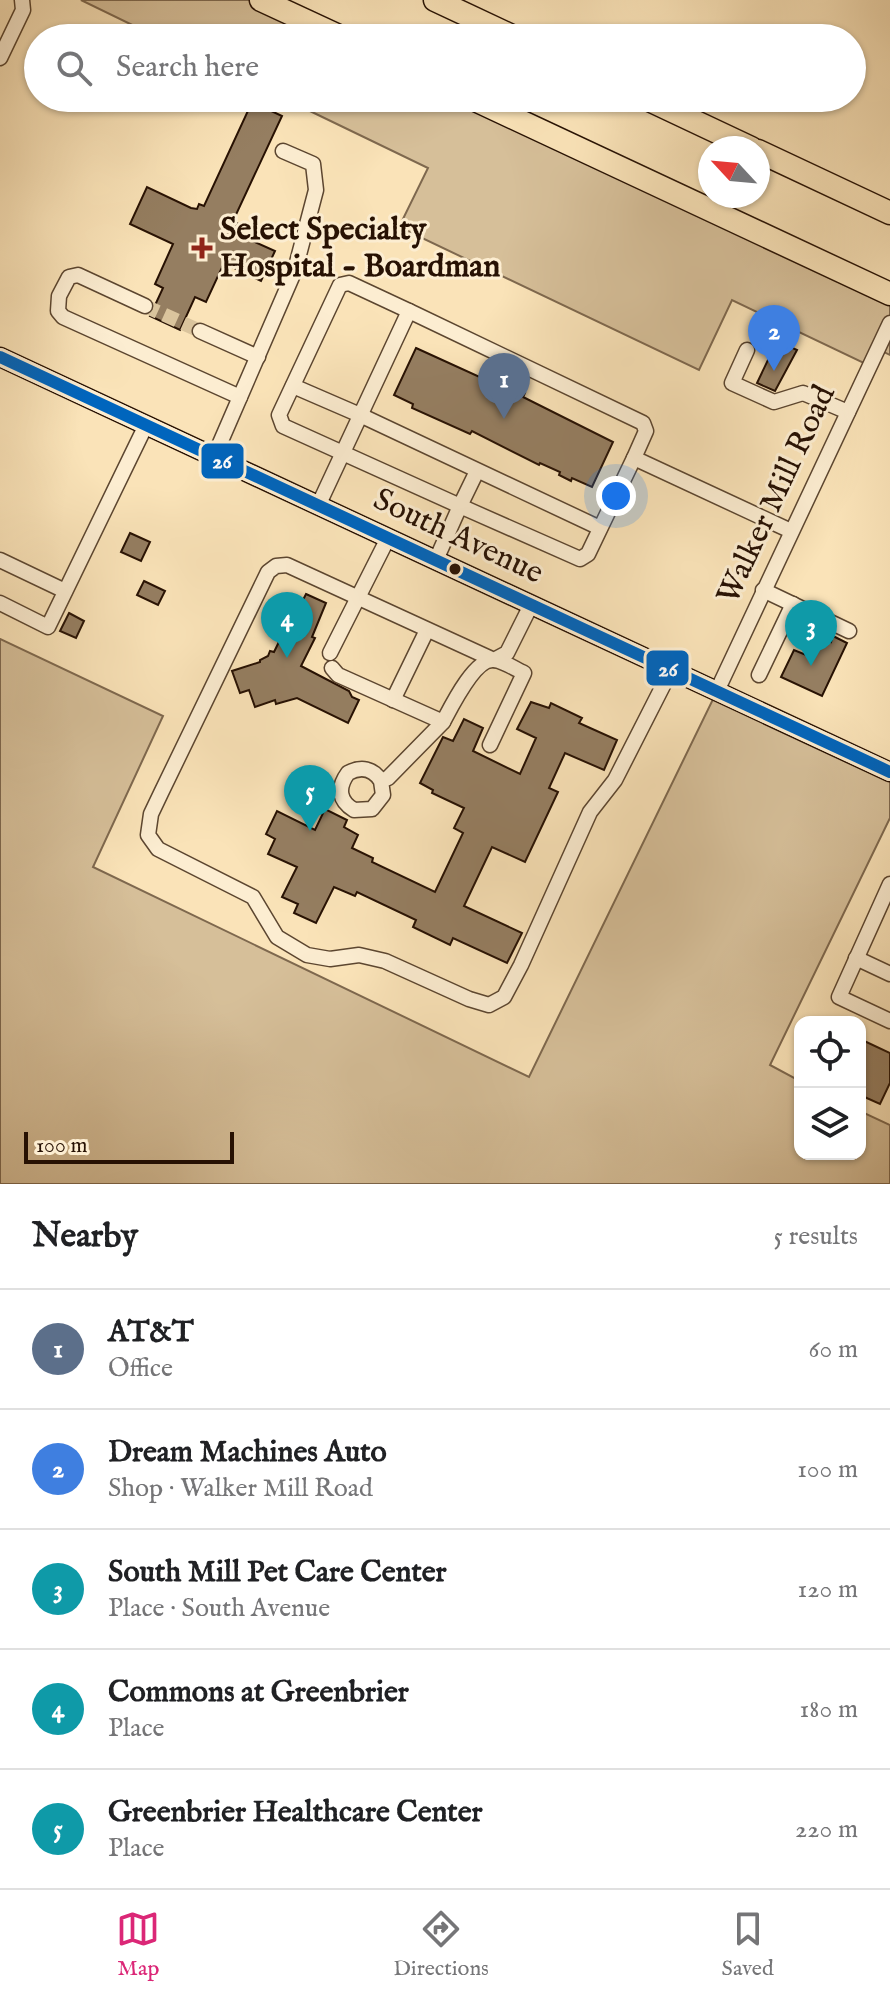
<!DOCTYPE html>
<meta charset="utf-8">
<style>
:root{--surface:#fff;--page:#f2f2f2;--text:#202124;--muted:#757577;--line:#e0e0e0;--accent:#db2777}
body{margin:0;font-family:"IM FELL English",serif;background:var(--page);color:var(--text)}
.controls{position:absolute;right:24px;bottom:24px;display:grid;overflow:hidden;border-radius:16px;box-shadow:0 2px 6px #0004}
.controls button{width:72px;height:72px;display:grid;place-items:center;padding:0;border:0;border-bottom:2px solid var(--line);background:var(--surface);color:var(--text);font:40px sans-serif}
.compass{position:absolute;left:698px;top:136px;width:72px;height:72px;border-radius:50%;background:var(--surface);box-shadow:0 2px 6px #0004;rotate:296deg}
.scale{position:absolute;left:24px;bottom:20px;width:210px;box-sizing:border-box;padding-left:8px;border:4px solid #271103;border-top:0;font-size:22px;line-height:28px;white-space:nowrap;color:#271103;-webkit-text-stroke:6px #fcedd1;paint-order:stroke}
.you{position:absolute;left:616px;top:496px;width:28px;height:28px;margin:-20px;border:6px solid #fff;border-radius:50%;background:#1a73e8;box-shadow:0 0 0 12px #1a73e833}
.badge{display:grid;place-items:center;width:52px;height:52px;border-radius:50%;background:var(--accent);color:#fff;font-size:26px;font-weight:700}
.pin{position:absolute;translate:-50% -66px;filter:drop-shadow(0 2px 4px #0008)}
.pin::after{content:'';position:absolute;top:42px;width:28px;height:24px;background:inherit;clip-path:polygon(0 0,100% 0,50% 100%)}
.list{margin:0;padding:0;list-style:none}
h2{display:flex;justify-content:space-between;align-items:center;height:104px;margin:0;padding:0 32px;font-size:34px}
h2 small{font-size:26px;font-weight:400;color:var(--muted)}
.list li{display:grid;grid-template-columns:52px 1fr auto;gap:24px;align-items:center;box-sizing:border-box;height:120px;padding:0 32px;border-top:2px solid var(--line)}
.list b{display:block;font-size:30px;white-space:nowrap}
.list p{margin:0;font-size:26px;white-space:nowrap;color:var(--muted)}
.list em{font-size:26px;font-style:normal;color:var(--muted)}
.icon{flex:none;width:44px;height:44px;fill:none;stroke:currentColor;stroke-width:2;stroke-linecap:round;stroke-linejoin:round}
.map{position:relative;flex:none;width:890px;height:1184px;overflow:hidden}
.search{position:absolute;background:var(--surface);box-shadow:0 2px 6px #0004;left:24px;right:24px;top:24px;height:88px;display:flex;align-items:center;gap:20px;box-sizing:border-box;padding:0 28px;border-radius:44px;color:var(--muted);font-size:30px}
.sheet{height:704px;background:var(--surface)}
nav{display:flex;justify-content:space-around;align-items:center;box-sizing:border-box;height:112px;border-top:2px solid var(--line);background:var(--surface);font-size:22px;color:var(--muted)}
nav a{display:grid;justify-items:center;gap:4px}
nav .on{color:var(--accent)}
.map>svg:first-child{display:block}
.green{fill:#d6bf99;stroke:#7e684e;stroke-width:2}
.building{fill:#957e61;stroke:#271103;stroke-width:2}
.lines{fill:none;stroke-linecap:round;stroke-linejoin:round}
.minor-tunnel{stroke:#dac49d;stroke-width:14;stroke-dasharray:14 7;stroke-linecap:butt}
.minor-casing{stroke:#5c4630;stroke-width:17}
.major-casing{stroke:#271103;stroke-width:21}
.highway-casing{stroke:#271103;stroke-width:25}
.minor{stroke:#fcedd1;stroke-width:14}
.major{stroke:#fae3b8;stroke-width:18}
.highway{stroke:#fae3b8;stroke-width:22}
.bus-1-casing{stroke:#fcedd1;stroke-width:18}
.bus-1{stroke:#0065bd;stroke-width:12}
.poi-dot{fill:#8f2418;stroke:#fcedd1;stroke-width:3}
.bus-dot{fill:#271103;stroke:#fcedd1;stroke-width:3}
.labels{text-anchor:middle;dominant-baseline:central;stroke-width:6;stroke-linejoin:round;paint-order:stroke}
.poi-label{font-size:32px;font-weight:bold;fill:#271103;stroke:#fcedd1;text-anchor:start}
.street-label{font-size:32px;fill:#271103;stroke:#fcedd1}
.line-badge{stroke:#fcedd1;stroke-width:3}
.badge-label{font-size:22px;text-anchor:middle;font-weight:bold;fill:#fff}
</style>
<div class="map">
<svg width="890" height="1184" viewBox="0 0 890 1184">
<rect width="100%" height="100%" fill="#fae3b8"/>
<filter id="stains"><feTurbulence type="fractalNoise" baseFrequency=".0025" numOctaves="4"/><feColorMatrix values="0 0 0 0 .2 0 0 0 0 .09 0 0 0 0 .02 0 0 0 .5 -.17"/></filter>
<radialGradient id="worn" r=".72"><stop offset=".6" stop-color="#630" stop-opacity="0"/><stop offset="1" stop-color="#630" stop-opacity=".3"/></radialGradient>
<g class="green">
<path d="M81,0H261L343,38H159Z"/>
<path d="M283,98H471L890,294V355L878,349L870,366L732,300L699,370L399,227L428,168Z"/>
<path d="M0,639L163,716L93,867L529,1077L717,691L890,772V818L770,1065L800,1081V1154H860V1111L890,1125V1184H0Z"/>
</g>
<g class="building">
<path d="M252,102L282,116L233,221L237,223L235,227L240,229L237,234L275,251L261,281L224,263L206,302L195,297L180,330L150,316L163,288L155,284L173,244L130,224L147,187L191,208L197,209L199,204L204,206Z"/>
<path d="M777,341L797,350L775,391L757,383Z"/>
<path d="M416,348L508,390L510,386L525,393L523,397L613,442L592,487L572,478L571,481L559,475L560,472L540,463L539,465L472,431L470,434L412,408L413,404L394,395Z"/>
<path d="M130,533L150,542L141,561L121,552Z"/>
<path d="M144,581L165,591L158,605L137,595Z"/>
<path d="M306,594L326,603L312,637L315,638L301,666L349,691L352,697L359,700L348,723L297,698L276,704L275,700L255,707L249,690L240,693L232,671L260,662V660L268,656L270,651L274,652L297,605L302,602Z"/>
<path d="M69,613L84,621L76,638L60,631Z"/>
<path d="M815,634L831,642L833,636L847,643L822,696L781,677L794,650L806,655Z"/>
<path d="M531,702L549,708L551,703L582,718L579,723L617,740L604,770L565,753L549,788L558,792L525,862L492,847L464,906L522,933L507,963L453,938L450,945L413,927L416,920L357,892L355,896L334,887L316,923L294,913L298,904L282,897L297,867L268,854L275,839L266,834L277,811L315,830L325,809L347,820L344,827L358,835L352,848L373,858L372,862L435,892L463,833L454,828L464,808L432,793L433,790L420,783L443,737L453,741L464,719L483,728L473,751L520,774L536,738L517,729Z"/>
<path d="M860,1039L890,1053V1083L880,1104L860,1095Z"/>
</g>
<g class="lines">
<path class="minor-tunnel" d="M145,306L200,331"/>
<g class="minor-casing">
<g id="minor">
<path d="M0,58L23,10L22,0"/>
<path d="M145,306L78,275L69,277L59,296L58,311L63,317L240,397"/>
<path d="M409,311L349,283L340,285L279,415L283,426L460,506L477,471"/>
<path d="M200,331L258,357"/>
<path d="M747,350L732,383L774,402L803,393L848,412"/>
<path d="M293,386L360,415L600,528"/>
<path d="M214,457L295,270L316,190L313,164L283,151"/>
<path d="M318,506L409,311L643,423L646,431L634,458L791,531"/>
<path d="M0,560L65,591"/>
<path d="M436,560L460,506L580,559L588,554L634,458"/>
<path d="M763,590L849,631"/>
<path d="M0,603L48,627L146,425"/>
<path d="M531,605L507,653L494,660L287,565L276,566L268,572L161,793L151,814L148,835L158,849L253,897L277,937L307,955L330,959L359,955L385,961L469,999L489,1005L504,997L521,965L590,812L615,780L671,670"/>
<path d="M330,653L388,538"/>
<path d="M332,668L338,675L443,722C451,707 475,658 494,660C504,661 515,669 524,673L490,745"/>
<path d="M759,675L793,604"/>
<path d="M717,691L890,323"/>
<path d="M393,700L427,630"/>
<path d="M381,781L383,795L372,809L354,810C339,801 337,788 348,773C361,766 373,768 381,781L388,778L443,722"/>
<path d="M890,884L839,997L890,1021"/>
<path d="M856,958L890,974"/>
</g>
</g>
<g class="major-casing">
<path id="major" d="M0,357L890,772"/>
</g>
<g class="highway-casing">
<g id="highway">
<path d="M261,0L343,38"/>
<path d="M435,0L516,38"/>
<path d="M471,98L890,294"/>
<path d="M645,98L751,148"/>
<path d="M758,151L890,213"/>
</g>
</g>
<use href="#minor" class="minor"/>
<use href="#major" class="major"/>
<use href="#highway" class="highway"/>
<g class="bus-1-casing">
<path id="bus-1" d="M0,357L890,772"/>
</g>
<use href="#bus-1" class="bus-1"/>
</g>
<path class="poi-dot" d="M198 236h8v8h8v8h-8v8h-8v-8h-8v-8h8z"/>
<circle class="bus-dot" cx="455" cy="569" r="7"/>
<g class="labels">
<g class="poi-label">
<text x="220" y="230">Select Specialty<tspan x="220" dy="37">Hospital - Boardman</tspan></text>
</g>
<g class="street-label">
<text transform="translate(777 495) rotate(-65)">Walker Mill Road</text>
<text transform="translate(458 537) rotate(25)">South Avenue</text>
</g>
</g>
<g class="line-badge">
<rect x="200" y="442" width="45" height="38" rx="8" fill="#0065bd"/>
<rect x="645" y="649" width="45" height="38" rx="8" fill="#0065bd"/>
</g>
<g class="badge-label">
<text x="222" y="468">26</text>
<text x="668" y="676">26</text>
</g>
<rect width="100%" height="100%" filter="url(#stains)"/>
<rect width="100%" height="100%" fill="url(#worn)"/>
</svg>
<div class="controls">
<button><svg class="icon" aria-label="locate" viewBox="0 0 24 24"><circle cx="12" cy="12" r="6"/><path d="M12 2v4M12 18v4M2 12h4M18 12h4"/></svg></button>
<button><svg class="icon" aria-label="layers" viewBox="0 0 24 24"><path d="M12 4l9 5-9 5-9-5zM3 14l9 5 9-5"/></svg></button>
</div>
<svg class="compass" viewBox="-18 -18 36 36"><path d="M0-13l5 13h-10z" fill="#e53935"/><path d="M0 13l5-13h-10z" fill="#757577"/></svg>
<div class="scale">100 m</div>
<div class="you"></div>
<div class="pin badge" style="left:504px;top:419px;background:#5c6f8a">1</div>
<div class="pin badge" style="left:774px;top:371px;background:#3f7fe0">2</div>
<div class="pin badge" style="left:811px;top:666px;background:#0f9aa8">3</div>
<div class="pin badge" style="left:287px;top:658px;background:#0f9aa8">4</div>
<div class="pin badge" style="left:310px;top:831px;background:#0f9aa8">5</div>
<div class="search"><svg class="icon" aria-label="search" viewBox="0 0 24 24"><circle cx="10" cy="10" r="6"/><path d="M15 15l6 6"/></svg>Search here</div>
</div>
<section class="sheet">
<h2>Nearby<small>5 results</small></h2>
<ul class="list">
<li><span class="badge" style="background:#5c6f8a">1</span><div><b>AT&amp;T</b><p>Office</p></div><em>60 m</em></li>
<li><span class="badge" style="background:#3f7fe0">2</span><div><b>Dream Machines Auto</b><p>Shop · Walker Mill Road</p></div><em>100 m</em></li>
<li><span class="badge" style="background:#0f9aa8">3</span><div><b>South Mill Pet Care Center</b><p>Place · South Avenue</p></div><em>120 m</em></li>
<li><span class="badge" style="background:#0f9aa8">4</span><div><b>Commons at Greenbrier</b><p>Place</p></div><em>180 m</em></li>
<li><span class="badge" style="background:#0f9aa8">5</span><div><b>Greenbrier Healthcare Center</b><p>Place</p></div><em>220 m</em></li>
</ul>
</section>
<nav>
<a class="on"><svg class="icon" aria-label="map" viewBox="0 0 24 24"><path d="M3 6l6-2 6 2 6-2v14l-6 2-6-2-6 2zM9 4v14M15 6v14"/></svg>Map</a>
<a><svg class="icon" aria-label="directions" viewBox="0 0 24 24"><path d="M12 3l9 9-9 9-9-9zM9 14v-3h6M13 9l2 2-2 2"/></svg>Directions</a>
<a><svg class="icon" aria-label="saved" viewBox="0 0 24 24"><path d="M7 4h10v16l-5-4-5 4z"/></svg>Saved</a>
</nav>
